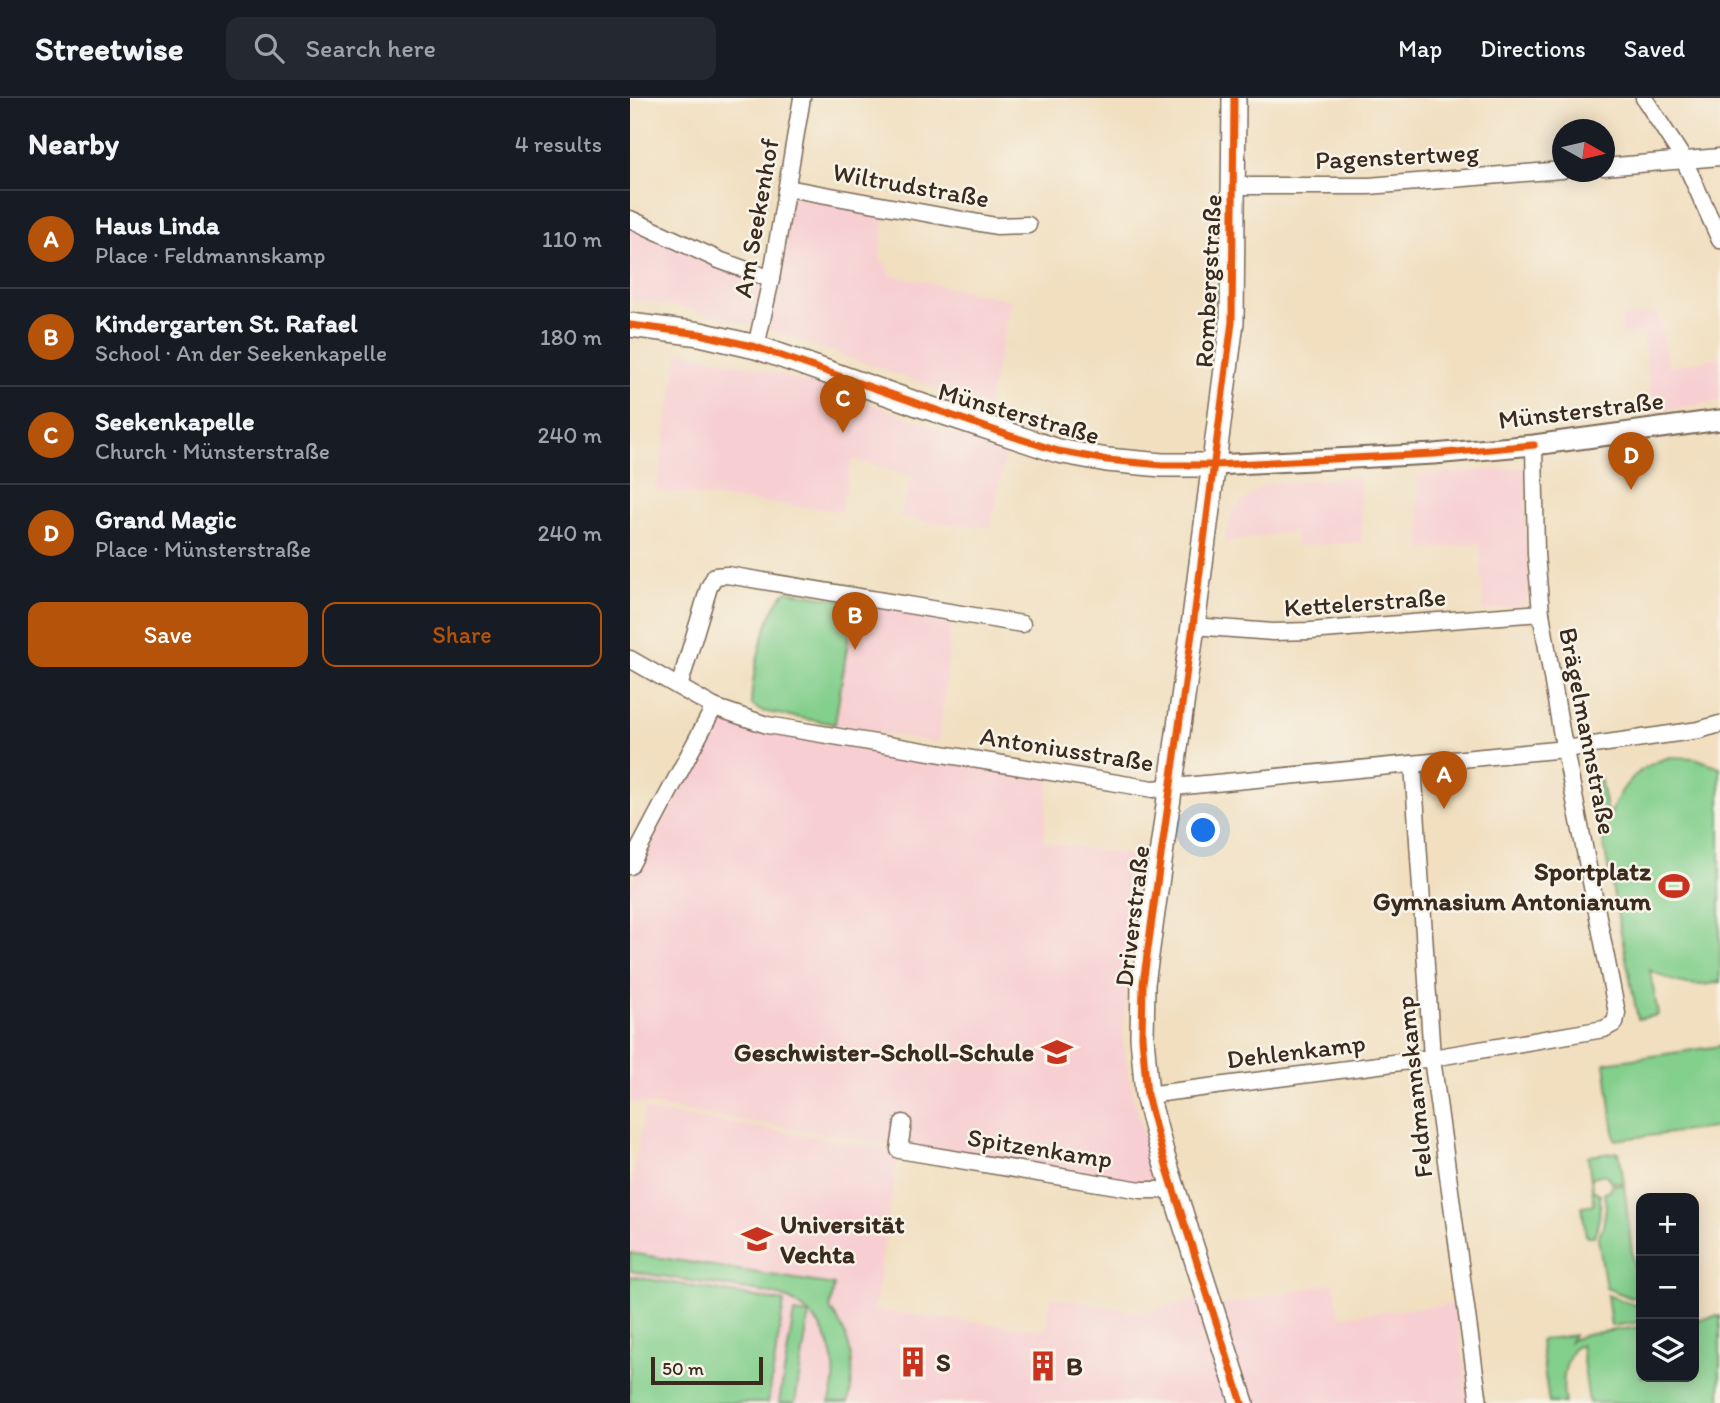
<!DOCTYPE html>
<meta charset="utf-8">
<style>
:root{--surface:#171b24;--page:#242831;--text:#f1f3f6;--muted:#9ea1a6;--line:#363941;--accent:#b45309}
body{margin:0;font-family:Itim,sans-serif;background:var(--page);color:var(--text)}
.controls{position:absolute;right:21px;bottom:21px;display:grid;overflow:hidden;border-radius:14px;box-shadow:0 4px 18px #0003}
.controls button{width:63px;height:63px;display:grid;place-items:center;padding:0;border:0;border-bottom:2px solid var(--line);background:var(--surface);color:var(--text);font:35px sans-serif}
.compass{position:absolute;left:922px;top:21px;width:63px;height:63px;border-radius:50%;background:var(--surface);box-shadow:0 4px 18px #0003;rotate:98deg}
.scale{position:absolute;left:21px;bottom:18px;width:112px;box-sizing:border-box;padding-left:7px;border:4px solid #3b2a1e;border-top:0;font-size:19px;line-height:24px;white-space:nowrap;color:#3b2a1e;-webkit-text-stroke:5px #f7f3e8;paint-order:stroke}
.you{position:absolute;left:574px;top:733px;width:24px;height:24px;margin:-18px;border:5px solid #fff;border-radius:50%;background:#1a73e8;box-shadow:0 0 0 10px #1a73e833}
.badge{display:grid;place-items:center;width:46px;height:46px;border-radius:50%;background:var(--accent);color:#fff;font-size:23px;font-weight:700}
.pin{position:absolute;translate:-50% -58px;filter:drop-shadow(0 2px 4px #0008)}
.pin::after{content:'';position:absolute;top:37px;width:24px;height:21px;background:inherit;clip-path:polygon(0 0,100% 0,50% 100%)}
.list{margin:0;padding:0;list-style:none}
h2{display:flex;justify-content:space-between;align-items:center;height:91px;margin:0;padding:0 28px;font-size:30px}
h2 small{font-size:23px;font-weight:400;color:var(--muted)}
.list li{display:grid;grid-template-columns:46px 1fr auto;gap:21px;align-items:center;box-sizing:border-box;height:98px;padding:0 28px;border-top:2px solid var(--line)}
.list b{display:block;font-size:26px;white-space:nowrap}
.list p{margin:0;font-size:23px;white-space:nowrap;color:var(--muted)}
.list em{font-size:23px;font-style:normal;color:var(--muted)}
.actions{display:flex;gap:14px;padding:21px 28px}
.actions a{flex:1;padding:16px 0;border:2px solid var(--accent);border-radius:14px;text-align:center;font-size:24px;color:var(--accent)}
.actions .main{background:var(--accent);color:#fff}
.icon{flex:none;width:38px;height:38px;fill:none;stroke:currentColor;stroke-width:2;stroke-linecap:round;stroke-linejoin:round}
.map{position:relative;flex:none;width:1090px;height:1305px;overflow:hidden}
header{display:flex;align-items:center;gap:42px;box-sizing:border-box;height:98px;padding:0 35px;background:var(--surface);border-bottom:2px solid var(--line)}
header strong{font-size:33px}
nav{display:flex;gap:38px;margin-inline-start:auto;font-size:24px}
.search{width:490px;height:63px;background:var(--page);display:flex;align-items:center;gap:18px;box-sizing:border-box;padding:0 24px;border-radius:14px;color:var(--muted);font-size:26px}
main{display:flex}
aside{flex:1;background:var(--surface)}
.map>svg:first-child{display:block}
.built{fill:#f7cfd2}
.green{fill:#83cf8c;stroke:#5f7c55;stroke-width:2}
.lines{fill:none;stroke-linecap:round;stroke-linejoin:round}
.minor-casing{stroke:#7b6957;stroke-width:19}
.tertiary-casing{stroke:#7b6957;stroke-width:23}
.secondary-casing{stroke:#7b6957;stroke-width:26}
.minor{stroke:#fff;stroke-width:16}
.tertiary{stroke:#fff;stroke-width:19}
.secondary{stroke:#fff;stroke-width:23}
.cycleway-casing{stroke:#f7f3e8;stroke-width:11}
.cycleway{stroke:#e8590c;stroke-width:7}
.labels{text-anchor:middle;dominant-baseline:central;stroke-width:5;stroke-linejoin:round;paint-order:stroke}
.street-label{font-size:26px;fill:#3b2a1e;stroke:#f7f3e8}
.poi-label{font-size:26px;font-weight:bold;fill:#3b2a1e;stroke:#f7f3e8;text-anchor:start}
</style>
<header>
<strong>Streetwise</strong>
<div class="search"><svg class="icon" aria-label="search" viewBox="0 0 24 24"><circle cx="10" cy="10" r="6"/><path d="M15 15l6 6"/></svg>Search here</div>
<nav><a>Map</a><a>Directions</a><a>Saved</a></nav>
</header>
<main>
<aside>
<h2>Nearby<small>4 results</small></h2>
<ul class="list">
<li><span class="badge">A</span><div><b>Haus Linda</b><p>Place · Feldmannskamp</p></div><em>110 m</em></li>
<li><span class="badge">B</span><div><b>Kindergarten St. Rafael</b><p>School · An der Seekenkapelle</p></div><em>180 m</em></li>
<li><span class="badge">C</span><div><b>Seekenkapelle</b><p>Church · Münsterstraße</p></div><em>240 m</em></li>
<li><span class="badge">D</span><div><b>Grand Magic</b><p>Place · Münsterstraße</p></div><em>240 m</em></li>
</ul>
<div class="actions"><a class="main">Save</a><a>Share</a></div>
</aside>
<div class="map">
<svg width="1090" height="1305" viewBox="0 0 1090 1305">
<rect width="100%" height="100%" fill="#f7f3e8"/>
<filter id="ink" filterUnits="userSpaceOnUse"><feTurbulence type="fractalNoise" baseFrequency=".0143" numOctaves="2"/><feDisplacementMap in="SourceGraphic" scale="14" xChannelSelector="R" yChannelSelector="G"/><feConvolveMatrix kernelMatrix="1 2 1 2 8 2 1 2 1" color-interpolation-filters="sRGB"/></filter>
<filter id="wash" filterUnits="userSpaceOnUse"><feTurbulence type="fractalNoise" baseFrequency=".00686" numOctaves="4" result="noise"/><feDisplacementMap in="SourceGraphic" scale="28" xChannelSelector="R" yChannelSelector="G"/><feGaussianBlur stdDeviation="1.57" result="paint"/><feColorMatrix in="noise" values="0 0 0 0 0 0 0 0 0 0 0 0 0 0 0 0 0 1.4 0 .05"/><feComposite in="paint" operator="in"/></filter>
<g filter="url(#wash)">
<rect width="100%" height="100%" fill="#f1dfc0"/>
<g class="built">
<path d="M168,99L256,116L249,160L257,167L260,177L382,202L357,308L137,231L161,102Z"/>
<path d="M0,127L131,187L123,228L50,209L0,202Z"/>
<path d="M1028,215L1039,269L1090,259V303L1023,314L1012,234L992,236L991,219Z"/>
<path d="M49,253L130,271L199,291L376,354L361,430L269,420L283,378L222,361L211,413L26,393Z"/>
<path d="M892,370L895,372V435L900,494L893,507L853,513L850,445L791,452L787,377Z"/>
<path d="M729,379L732,444L666,448L665,433L593,445L604,411L630,389L641,385Z"/>
<path d="M157,493L322,518L309,645L131,613L121,606L122,586L140,515L151,498Z"/>
<path d="M89,618L134,633L419,681L414,744L519,760L498,860L493,946L503,998L527,1083L524,1086H503L0,1004V788Z"/>
<path d="M14,1012L269,1052L244,1212L416,1232L421,1199L513,1215L569,1201L572,1211L704,1185L710,1218L825,1206L840,1305H0V1097Z"/>
</g>
<g class="green">
<path d="M157,493L224,504L205,626L131,613L121,606C122,578 135,511 157,493Z"/>
<path d="M1040,659L1065,660L1090,669V884C1064,891 1043,885 1020,872L1028,917L1008,921L961,682L970,680L977,715H981C992,685 1009,668 1040,659Z"/>
<path d="M1090,948V1029L985,1042L975,965Z"/>
<path d="M989,1054L994,1085L982,1084L975,1076L963,1079L961,1083L963,1092L970,1096C971,1111 970,1123 964,1138H956L952,1108L964,1106L958,1058Z"/>
<path d="M982,1087H994L1007,1196L1002,1200L976,1190L968,1140L973,1129L976,1109L974,1095L980,1093Z"/>
<path d="M0,1155L204,1187L200,1211C222,1239 227,1271 218,1305H199C214,1266 196,1219 158,1201C142,1194 123,1193 106,1190C70,1184 35,1179 0,1173Z"/>
<path d="M0,1178L154,1204L138,1305H0Z"/>
<path d="M977,1197L1011,1209V1224L981,1228Z"/>
<path d="M164,1215L179,1217L165,1305H149Z"/>
<path d="M1090,1218V1305H959L951,1247L944,1250C933,1268 931,1285 935,1305H919L910,1242L944,1237L940,1243L956,1236L1011,1229V1279H1064V1222Z"/>
</g>
</g>
<g filter="url(#ink)">
<g class="lines">
<g class="minor-casing">
<g id="minor">
<path d="M1014,0L1054,62L1090,142"/>
<path d="M974,69L1090,59"/>
<path d="M603,88H739L932,72"/>
<path d="M157,90L366,128L398,127"/>
<path d="M0,121L89,162L141,181"/>
<path d="M126,249L141,181L172,0"/>
<path d="M563,528L643,534L680,533L911,515"/>
<path d="M0,561L84,609L137,627L523,691L935,651L1069,632L1090,626"/>
<path d="M49,589L79,489L85,478L97,477L392,526"/>
<path d="M783,666L802,960L849,1305"/>
<path d="M0,768L84,609"/>
<path d="M517,997L802,960L974,931L985,925L987,915L931,632L911,515L906,456L904,347"/>
<path d="M273,1025L269,1052L511,1092H532L543,1089"/>
</g>
</g>
<g class="tertiary-casing">
<path id="tertiary" d="M584,367L804,356L904,347L1090,322"/>
</g>
<g class="secondary-casing">
<g id="secondary">
<path d="M604,0L602,224L563,528L513,886L512,939L517,997L533,1058L612,1305"/>
<path d="M0,227L70,236L126,249L293,308L428,353L477,362L532,367H584"/>
</g>
</g>
<use href="#minor" class="minor"/>
<use href="#tertiary" class="tertiary"/>
<use href="#secondary" class="secondary"/>
<g class="cycleway-casing">
<g id="cycleway">
<path d="M604,0L602,224L563,528L513,886L512,939L517,997L533,1058L612,1305"/>
<path d="M0,227L70,236L126,249L378,337L428,353L477,362L532,367H584L804,356L904,347"/>
</g>
</g>
<use href="#cycleway" class="cycleway"/>
</g>
</g>
<defs>
<g id="stadium-bare" transform="scale(2.415)"><path d="M0-5a6.5 5 0 1 0 0 10a6.5 5 0 1 0 0-10ZM-3.5-1.8h7v3.6h-7Z" fill="#c8321e" stroke="#f7f3e8" stroke-width="2.5" paint-order="stroke"/></g>
<g id="school-bare" transform="scale(2.415)"><path d="M0-5L7-2L0 1L-7-2ZM-4 1L0 2.5L4 1V4Q0 6-4 4Z" fill="#c8321e" stroke="#f7f3e8" stroke-width="2.5" paint-order="stroke"/></g>
<g id="university-bare" transform="scale(2.415)"><path d="M0-5L7-2L0 1L-7-2ZM-4 1L0 2.5L4 1V4Q0 6-4 4Z" fill="#c8321e" stroke="#f7f3e8" stroke-width="2.5" paint-order="stroke"/></g>
<g id="building-bare" transform="scale(2.415)"><path d="M-4-6H4V6H1V3H-1V6H-4ZM-2.5-4.3h1.7v1.8h-1.7ZM.8-4.3h1.7v1.8H.8ZM-2.5-1h1.7V.8h-1.7ZM.8-1h1.7V.8H.8Z" fill="#c8321e" stroke="#f7f3e8" stroke-width="2.5" paint-order="stroke"/></g>
</defs>
<g fill-rule="evenodd">
<use href="#stadium-bare" x="1044" y="788"/>
<use href="#school-bare" x="427" y="954"/>
<use href="#university-bare" x="127" y="1141"/>
<use href="#building-bare" x="283" y="1264"/>
<use href="#building-bare" x="413" y="1268"/>
</g>
<g class="labels">
<g class="street-label">
<text transform="translate(767 58) rotate(-3)">Pagenstertweg</text>
<text transform="translate(281 87) rotate(10)">Wiltrudstraße</text>
<text transform="translate(126 120) rotate(-80)">Am Seekenhof</text>
<text transform="translate(578 183) rotate(-87)">Rombergstraße</text>
<text transform="translate(951 312) rotate(-7)">Münsterstraße</text>
<text transform="translate(389 315) rotate(16)">Münsterstraße</text>
<text transform="translate(735 504) rotate(-4)">Kettelerstraße</text>
<text transform="translate(958 633) rotate(79)">Brägelmannstraße</text>
<text transform="translate(437 651) rotate(9)">Antoniusstraße</text>
<text transform="translate(502 818) rotate(-83)">Driverstraße</text>
<text transform="translate(666 953) rotate(-7)">Dehlenkamp</text>
<text transform="translate(784 989) rotate(-96)">Feldmannskamp</text>
<text transform="translate(410 1050) rotate(9)">Spitzenkamp</text>
</g>
<g class="poi-label">
<text x="1021" y="773" text-anchor="end">Sportplatz<tspan x="1021" dy="30">Gymnasium Antonianum</tspan></text>
<text x="404" y="954" text-anchor="end">Geschwister-Scholl-Schule</text>
<text x="150" y="1126">Universität<tspan x="150" dy="30">Vechta</tspan></text>
<text x="306" y="1264">S</text>
<text x="436" y="1268">B</text>
</g>
</g>
</svg>
<div class="controls">
<button>+</button>
<button>−</button>
<button><svg class="icon" aria-label="layers" viewBox="0 0 24 24"><path d="M12 4l9 5-9 5-9-5zM3 14l9 5 9-5"/></svg></button>
</div>
<svg class="compass" viewBox="-18 -18 36 36"><path d="M0-13l5 13h-10z" fill="#e53935"/><path d="M0 13l5-13h-10z" fill="#9ea1a6"/></svg>
<div class="scale">50 m</div>
<div class="you"></div>
<div class="pin badge" style="left:814px;top:711px">A</div>
<div class="pin badge" style="left:225px;top:552px">B</div>
<div class="pin badge" style="left:213px;top:335px">C</div>
<div class="pin badge" style="left:1001px;top:392px">D</div>
</div>
</main>
